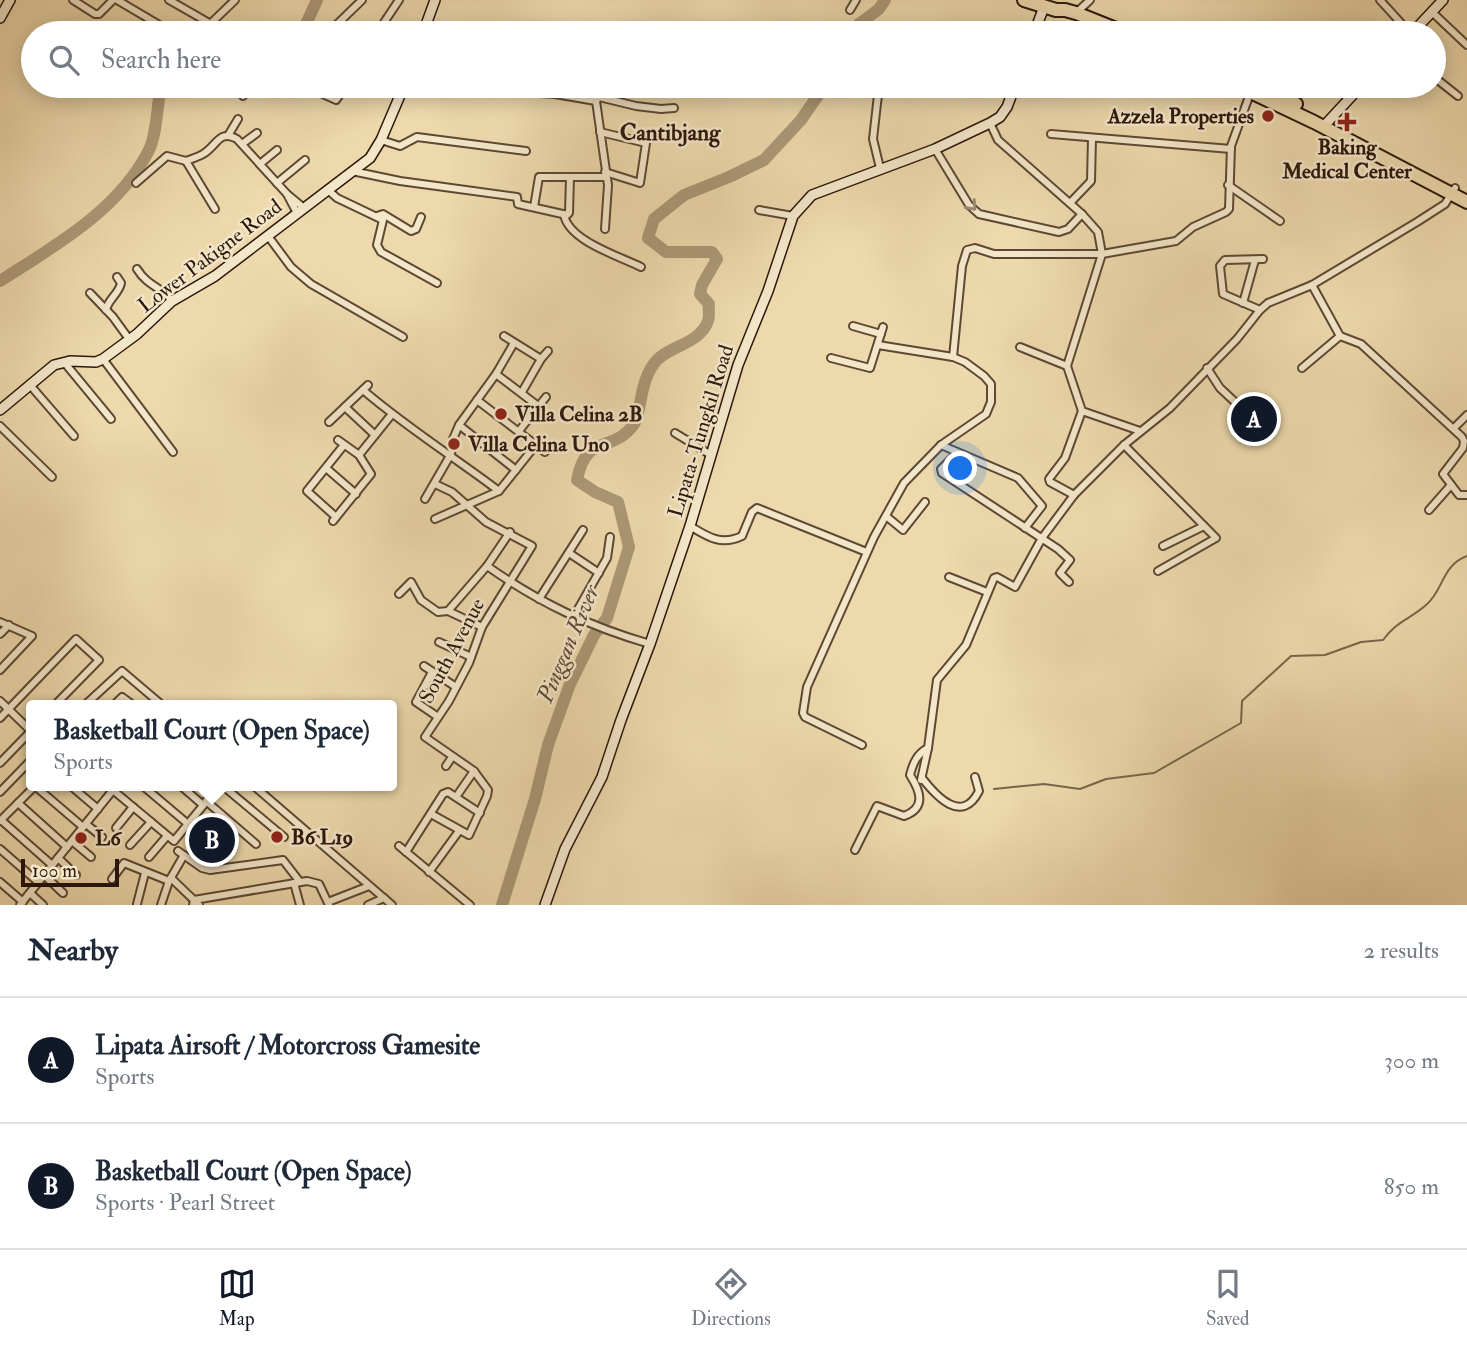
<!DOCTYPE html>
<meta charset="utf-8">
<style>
:root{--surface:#fff;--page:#f6f6f7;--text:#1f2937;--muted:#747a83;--line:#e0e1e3;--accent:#111827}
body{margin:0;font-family:"IM FELL Double Pica",serif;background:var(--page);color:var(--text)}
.scale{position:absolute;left:21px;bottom:18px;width:98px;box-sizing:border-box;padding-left:7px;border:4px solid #2d170c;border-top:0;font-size:19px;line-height:24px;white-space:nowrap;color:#2d170c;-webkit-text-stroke:5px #f3e6c9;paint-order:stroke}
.you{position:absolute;left:961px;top:469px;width:24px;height:24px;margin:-18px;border:5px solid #fff;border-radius:50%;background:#1a73e8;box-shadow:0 0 0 10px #1a73e833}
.badge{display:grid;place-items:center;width:46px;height:46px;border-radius:50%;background:var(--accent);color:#fff;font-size:23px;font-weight:700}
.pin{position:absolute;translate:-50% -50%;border:4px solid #fff;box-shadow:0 2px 7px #0006}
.popup{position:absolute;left:26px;top:700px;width:371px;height:91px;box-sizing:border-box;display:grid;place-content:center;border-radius:7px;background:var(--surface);filter:drop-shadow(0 2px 5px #0005);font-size:23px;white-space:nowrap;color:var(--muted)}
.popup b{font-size:26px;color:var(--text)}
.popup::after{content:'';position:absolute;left:50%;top:100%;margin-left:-14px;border:14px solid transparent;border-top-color:var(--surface)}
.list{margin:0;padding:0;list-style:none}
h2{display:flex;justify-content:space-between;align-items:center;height:91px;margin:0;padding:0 28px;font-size:30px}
h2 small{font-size:23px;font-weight:400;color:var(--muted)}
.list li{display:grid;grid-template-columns:46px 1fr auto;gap:21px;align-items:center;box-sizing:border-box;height:126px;padding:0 28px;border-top:2px solid var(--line)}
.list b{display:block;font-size:26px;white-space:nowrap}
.list p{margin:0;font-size:23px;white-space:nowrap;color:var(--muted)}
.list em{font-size:23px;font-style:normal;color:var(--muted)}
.icon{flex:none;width:38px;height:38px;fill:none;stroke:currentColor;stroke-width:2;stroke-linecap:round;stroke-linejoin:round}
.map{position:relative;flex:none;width:1467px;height:905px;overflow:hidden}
.search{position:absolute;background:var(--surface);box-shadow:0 4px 18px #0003;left:21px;right:21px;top:21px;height:77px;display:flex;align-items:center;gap:18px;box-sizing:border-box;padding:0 24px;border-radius:38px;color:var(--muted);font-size:26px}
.sheet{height:343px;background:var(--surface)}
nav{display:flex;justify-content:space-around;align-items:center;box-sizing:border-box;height:98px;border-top:2px solid var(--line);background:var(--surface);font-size:19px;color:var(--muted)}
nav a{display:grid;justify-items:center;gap:4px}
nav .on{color:var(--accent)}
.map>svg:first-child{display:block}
.green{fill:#ccb891;stroke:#7c684e;stroke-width:2}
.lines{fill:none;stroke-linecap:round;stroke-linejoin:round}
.stream{stroke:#79644c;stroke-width:2}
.river{stroke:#ac9776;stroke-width:12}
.street-casing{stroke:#5d4834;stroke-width:10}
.secondary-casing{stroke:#2d170c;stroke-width:12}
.highway-casing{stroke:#2d170c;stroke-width:16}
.street{stroke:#f3e6c9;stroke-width:6}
.secondary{stroke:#f3e6c9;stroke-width:9}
.highway{stroke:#edd9ac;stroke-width:12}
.oneway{stroke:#9a8974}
.poi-dot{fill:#8f2418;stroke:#f3e6c9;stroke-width:2.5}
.labels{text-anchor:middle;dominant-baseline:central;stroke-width:5;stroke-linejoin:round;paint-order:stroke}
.poi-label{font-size:21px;font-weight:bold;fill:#2d170c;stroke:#f3e6c9;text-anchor:start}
.street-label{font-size:21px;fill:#2d170c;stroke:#f3e6c9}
.neighbourhood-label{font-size:23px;font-weight:bold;fill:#2d170c;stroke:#f3e6c9}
.water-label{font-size:23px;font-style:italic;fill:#604a36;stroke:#f3e6c9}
</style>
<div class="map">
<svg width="1467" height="905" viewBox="0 0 1467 905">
<rect width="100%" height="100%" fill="#edd9ac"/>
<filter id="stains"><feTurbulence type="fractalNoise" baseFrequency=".00286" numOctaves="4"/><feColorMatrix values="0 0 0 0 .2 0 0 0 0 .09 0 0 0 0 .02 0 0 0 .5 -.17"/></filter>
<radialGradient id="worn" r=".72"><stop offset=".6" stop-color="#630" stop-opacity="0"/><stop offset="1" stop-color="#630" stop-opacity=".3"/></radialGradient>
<path class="green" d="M199,817L236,849L212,853L187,831Z"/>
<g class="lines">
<path class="stream" d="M994,789L1044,784L1080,789L1106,779L1154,773L1241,723L1242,701L1291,656L1325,655L1361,642L1383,640C1398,620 1409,620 1426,605C1444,590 1441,566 1467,556"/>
<g class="river">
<path d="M302,33L317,0"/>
<path d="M847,33L879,9L885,0"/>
<path d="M0,281C55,246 119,210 149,150C157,134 157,104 161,86"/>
<path d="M502,905L535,799L548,745L570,684L594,635L607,618L629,547L618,502L595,492L577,480C586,432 613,454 634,424C637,421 637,413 639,409C642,392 645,372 658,359C673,345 700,343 708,321C710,317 708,309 709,304L700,294L702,285L717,259L712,252H666L648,238L654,219L684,195L729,177L764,160L801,120L821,91V86"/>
</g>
<g class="street-casing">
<g id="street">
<path d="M73,0L95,14H99L113,0"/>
<path d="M117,0L173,33"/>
<path d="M169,0L211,24"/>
<path d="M1380,0L1410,33"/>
<path d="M850,10L856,0"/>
<path d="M1076,13L1090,0"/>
<path d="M1433,13L1467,45"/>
<path d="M196,33L205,29L235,0"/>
<path d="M328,33L362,0"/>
<path d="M377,33L399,0"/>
<path d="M1434,77L1458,96"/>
<path d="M305,86L336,100L346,86"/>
<path d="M427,86L555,94L596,101L599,97L636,106L661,109L674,108"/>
<path d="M879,86L873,139L880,168"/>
<path d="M243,96L252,86"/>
<path d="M596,101L608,185L605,229"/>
<path d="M990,123L998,140L1082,214L1098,232L1102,254L1067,366L1082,411L1140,431"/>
<path d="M600,132L646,143L640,183L605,172"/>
<path d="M229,134L238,119"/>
<path d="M1051,134L1231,149"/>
<path d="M381,140L400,146L417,137L526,151"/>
<path d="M242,144L257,133"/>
<path d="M935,149L969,205L979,214L1059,232L1068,229L1082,214"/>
<path d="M260,164L277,150"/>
<path d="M352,171L400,181L517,197L518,204L567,215L569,213L570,177"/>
<path d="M136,183L167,156L186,161"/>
<path d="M277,183L305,160"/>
<path d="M1228,185L1280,221"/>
<path d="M328,190L337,198L383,220L377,245L381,252L437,283"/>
<path d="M1070,203L1091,181L1092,138"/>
<path d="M534,207L539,177H606"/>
<path d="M215,209L186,161C191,159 198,157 203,154C217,146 219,129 237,139L287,194"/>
<path d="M759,210L793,216"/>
<path d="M297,213L287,194L304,208"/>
<path d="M564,214C567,240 619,256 641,267"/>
<path d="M377,216L383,214L411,231L416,229L421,217"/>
<path d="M268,236L291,267L311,284L403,337"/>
<path d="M137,269C149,288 160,285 172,301"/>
<path d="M1312,285L1340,336L1361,344L1462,437L1464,441L1463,448L1443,474L1459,495H1467"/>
<path d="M90,293L113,317L129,339"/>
<path d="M1243,303L1255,260"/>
<path d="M106,310C108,299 119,294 121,283L117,277"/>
<path d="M1260,310L1223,294L1220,266L1225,260L1263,259"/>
<path d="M853,326L881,334"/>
<path d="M504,336L541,359"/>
<path d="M1020,347L1067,366"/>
<path d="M953,357L962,266L967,250L975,248L994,254H1102L1176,241L1193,227L1226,212L1229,209L1231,146L1251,91"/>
<path d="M831,358L870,368L883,327"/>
<path d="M103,359L173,452"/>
<path d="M64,362L111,419"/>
<path d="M1207,368L1220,388L1252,418"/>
<path d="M1302,368L1340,336"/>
<path d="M496,374L538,406"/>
<path d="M30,385L74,436"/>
<path d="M363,390C406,427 454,457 499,491"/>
<path d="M522,392L541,359L548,351"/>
<path d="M477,400L545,452"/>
<path d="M345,407L375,435"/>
<path d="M329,422L368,385"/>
<path d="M459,425L516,470"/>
<path d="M0,426L52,477"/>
<path d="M1454,428L1467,415"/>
<path d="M519,431L546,397"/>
<path d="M675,433L711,455"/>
<path d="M941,445L1018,478L1042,506L1025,528"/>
<path d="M1124,445L1216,538L1158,571"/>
<path d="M957,453L941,469L942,473L1058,549L1070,560L1060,573L1069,582"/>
<path d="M359,455L392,414"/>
<path d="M326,468L356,494"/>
<path d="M1074,495L1050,482L1049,479L1065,458L1082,411"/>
<path d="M425,499L451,454L453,439L459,425L496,374L514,343"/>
<path d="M1429,510L1451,485"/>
<path d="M886,516L903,530L925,502"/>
<path d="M336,517L307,491L344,445"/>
<path d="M435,519L499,491L535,446"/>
<path d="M333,521L371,474L359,455L338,440"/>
<path d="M690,526C708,537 721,546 742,536L752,512L757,508L864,551"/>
<path d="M1163,546L1204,526"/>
<path d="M569,553L599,573"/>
<path d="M487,566C540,603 588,626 650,644"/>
<path d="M949,577L987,592"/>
<path d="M399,594L411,582L421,600L438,612L448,611L487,566L510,532"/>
<path d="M539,599L583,530"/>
<path d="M448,611L482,627"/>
<path d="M573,618L607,558L610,537"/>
<path d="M0,622L32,636L0,670"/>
<path d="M0,634L9,625"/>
<path d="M439,642L471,657"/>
<path d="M424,666L456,687"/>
<path d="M432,672L416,702L438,717"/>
<path d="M0,701L32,732"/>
<path d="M85,705L122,671L162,705"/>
<path d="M114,705L122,697L133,705"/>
<path d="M0,718L76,639L99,660L55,705"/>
<path d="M862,745L805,717L803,713L807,687L874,537L904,483L941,445L986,414L991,402V384L984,376L965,362L953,357L878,345"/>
<path d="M0,763L32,730"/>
<path d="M446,766L452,757"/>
<path d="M922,778C936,796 962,825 979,791L975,777"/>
<path d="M921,780L928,748"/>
<path d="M35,786L83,827"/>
<path d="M71,786L98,809"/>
<path d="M108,786L174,841L219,786"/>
<path d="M143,786L188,824"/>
<path d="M181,786L203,805"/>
<path d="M223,786L284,837"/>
<path d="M254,786L392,905"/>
<path d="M0,792L32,759"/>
<path d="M456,797L474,771"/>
<path d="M206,801L256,844"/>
<path d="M18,803L67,847"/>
<path d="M431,814L469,835L487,796L488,790L474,771L425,737L449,701L469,663L482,627L532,546L486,522L452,492L435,484"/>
<path d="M1,820L52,865"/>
<path d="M0,821L35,786"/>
<path d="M86,824L102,837"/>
<path d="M116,828L133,807"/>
<path d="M72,841L91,857"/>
<path d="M130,845L151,822"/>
<path d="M399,846L470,905"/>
<path d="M0,849L38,882"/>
<path d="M855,850L877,806L904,816C926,808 921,792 910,775C913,763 917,754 928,748L937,680L966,645L994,578L997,577L1015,587L1042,538L1074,495L1124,445L1170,408L1237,339L1260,310L1268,303L1312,285L1417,222L1445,204L1455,188"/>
<path d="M178,851L202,868L210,870L283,860L300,882"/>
<path d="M406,852L443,794L448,792L480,813"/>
<path d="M149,857L167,836"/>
<path d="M58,858L76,875"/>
<path d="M429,872L459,831"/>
<path d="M44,875L63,893"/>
<path d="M171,878L199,905"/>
<path d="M112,879L124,863L169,881"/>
<path d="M0,882L23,902"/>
<path d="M294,883L300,905"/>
<path d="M30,893L43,905"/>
<path d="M328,902L369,886"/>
<path d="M137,904L145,873"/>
<path d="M20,905L113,790"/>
<path d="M161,905L169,881L184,855"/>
<path d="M193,905L194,900L307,881L319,884L329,905"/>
<path d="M368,905L384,898"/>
</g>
</g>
<g class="secondary-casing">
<g id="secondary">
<path d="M0,18L10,0"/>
<path d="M423,33L435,0"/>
<path d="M1034,33L1044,7"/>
<path d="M1412,33L1443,0"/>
<path d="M1323,127L1361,86"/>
<path d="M0,410L54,365L70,361L96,362L103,359L137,334L172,301L215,276L370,158L381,140L404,86"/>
<path d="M545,905L565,849L602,777L621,720L650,644L690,526L738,365L768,291L793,216L812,195L935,149L990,123L1000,117L1007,107L1015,86"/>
</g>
</g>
<g class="highway-casing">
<g id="highway">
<path d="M1024,0L1056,10H1065L1076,13L1126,33"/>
<path d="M1238,86L1314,122L1467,202"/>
<path d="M1259,86L1296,104"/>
</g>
</g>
<use href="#street" class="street"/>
<use href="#secondary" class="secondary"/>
<use href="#highway" class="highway"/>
</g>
<defs><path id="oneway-chevron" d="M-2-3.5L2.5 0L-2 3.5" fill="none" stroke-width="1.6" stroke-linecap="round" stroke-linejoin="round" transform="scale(1.75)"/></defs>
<use class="oneway" href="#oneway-chevron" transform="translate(972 206) rotate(48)"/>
<g class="poi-dot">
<circle cx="1268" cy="116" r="7"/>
<path d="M1343.5 111.5h7v7h7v7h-7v7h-7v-7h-7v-7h7z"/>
<circle cx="501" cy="414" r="7"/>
<circle cx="454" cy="444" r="7"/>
<circle cx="277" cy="837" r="7"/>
<circle cx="81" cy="838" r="7"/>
</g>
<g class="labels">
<g class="poi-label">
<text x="1254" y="116" text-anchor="end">Azzela Properties</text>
<text x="1347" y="147" text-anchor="middle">Baking<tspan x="1347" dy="24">Medical Center</tspan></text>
<text x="515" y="414">Villa Celina 2B</text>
<text x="468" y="444">Villa Celina Uno</text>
<text x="291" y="837">B6 L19</text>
<text x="95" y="838">L6</text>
</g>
<g class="street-label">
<text transform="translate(210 256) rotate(-37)">Lower Pakigne Road</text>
<text transform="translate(701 431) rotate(-73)">Lipata-Tungkil Road</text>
<text transform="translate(452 651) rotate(-62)">South Avenue</text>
</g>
<g class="neighbourhood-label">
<text x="670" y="132">Cantibjang</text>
</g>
<g class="water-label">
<text transform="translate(568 644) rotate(-67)">Pinggan River</text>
</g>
</g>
<rect width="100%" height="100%" filter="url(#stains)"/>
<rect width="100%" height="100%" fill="url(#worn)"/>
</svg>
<div class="scale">100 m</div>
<div class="you"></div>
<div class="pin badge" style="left:1254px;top:419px">A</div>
<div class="pin badge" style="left:212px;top:840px">B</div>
<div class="popup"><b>Basketball Court (Open Space)</b>Sports</div>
<div class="search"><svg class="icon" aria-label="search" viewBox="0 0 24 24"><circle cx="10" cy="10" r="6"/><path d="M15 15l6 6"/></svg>Search here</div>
</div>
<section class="sheet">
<h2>Nearby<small>2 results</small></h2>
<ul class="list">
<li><span class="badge">A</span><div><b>Lipata Airsoft / Motorcross Gamesite</b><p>Sports</p></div><em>300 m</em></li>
<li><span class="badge">B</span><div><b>Basketball Court (Open Space)</b><p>Sports · Pearl Street</p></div><em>850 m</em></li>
</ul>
</section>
<nav>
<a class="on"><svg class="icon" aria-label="map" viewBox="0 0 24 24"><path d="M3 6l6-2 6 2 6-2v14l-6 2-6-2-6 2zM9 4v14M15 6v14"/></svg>Map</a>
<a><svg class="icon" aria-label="directions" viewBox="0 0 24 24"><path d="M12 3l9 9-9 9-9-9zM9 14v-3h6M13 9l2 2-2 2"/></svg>Directions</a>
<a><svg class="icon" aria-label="saved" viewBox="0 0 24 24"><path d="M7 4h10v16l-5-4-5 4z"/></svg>Saved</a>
</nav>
